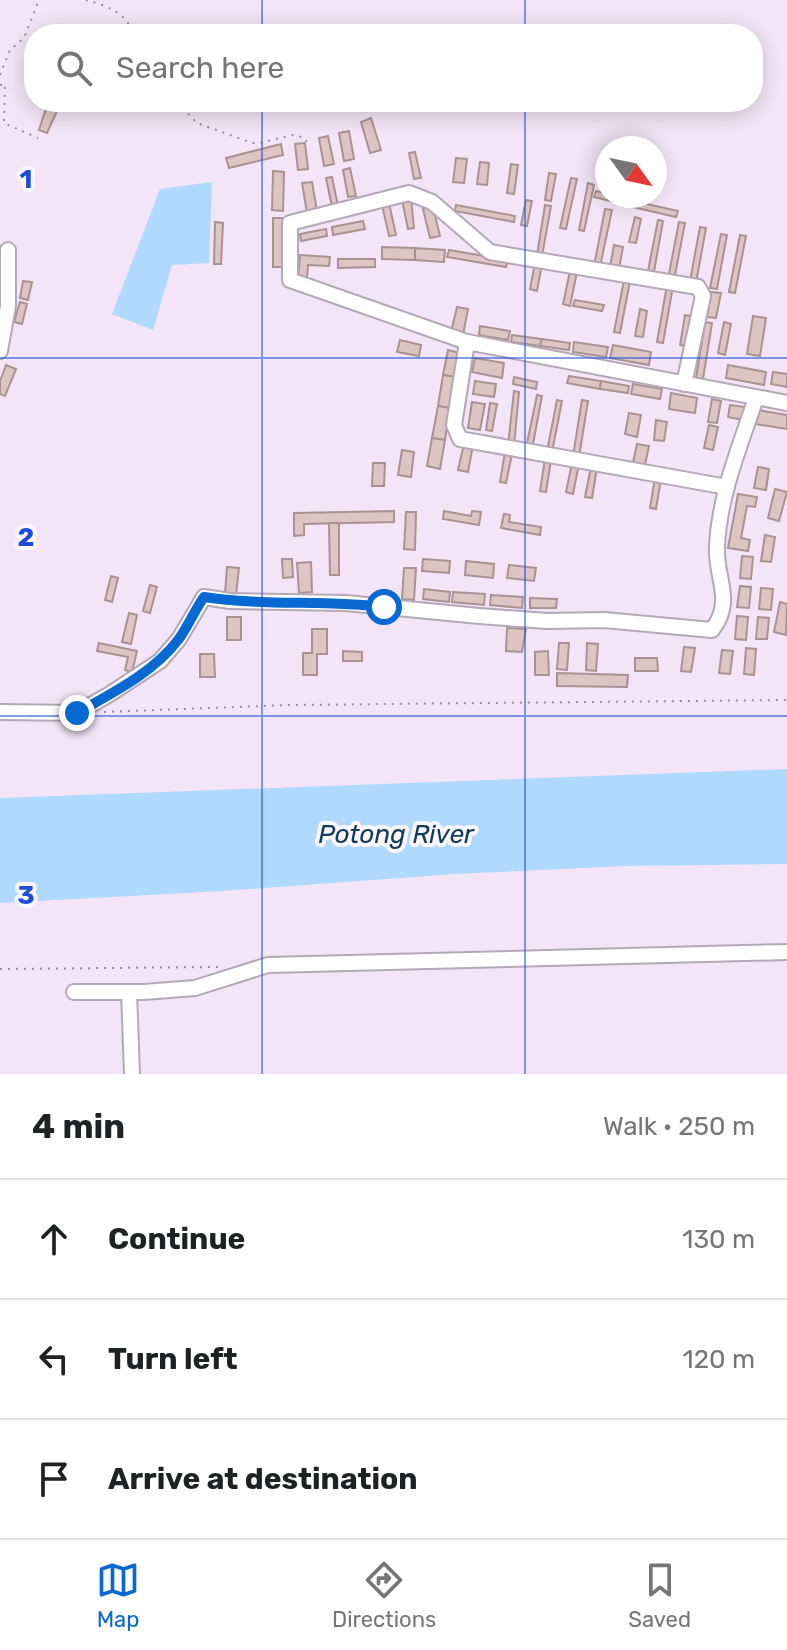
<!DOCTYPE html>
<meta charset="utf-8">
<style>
:root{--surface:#fff;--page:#f6f6f6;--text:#202124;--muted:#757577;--line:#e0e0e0;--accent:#0769d1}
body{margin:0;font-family:Rubik,sans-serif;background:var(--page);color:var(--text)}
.compass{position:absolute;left:595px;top:136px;width:72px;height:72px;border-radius:50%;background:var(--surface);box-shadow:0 4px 20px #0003;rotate:123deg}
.stop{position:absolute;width:24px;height:24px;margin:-18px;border:6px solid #0769d1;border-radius:50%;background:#fff}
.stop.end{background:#0769d1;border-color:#fff;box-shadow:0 2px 8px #0008}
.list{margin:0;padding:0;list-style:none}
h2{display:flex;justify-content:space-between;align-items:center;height:104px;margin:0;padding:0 32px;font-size:34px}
h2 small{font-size:26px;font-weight:400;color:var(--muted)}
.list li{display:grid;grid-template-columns:52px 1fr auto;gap:24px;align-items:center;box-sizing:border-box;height:120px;padding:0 32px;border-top:2px solid var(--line)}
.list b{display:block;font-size:30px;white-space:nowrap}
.list em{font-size:26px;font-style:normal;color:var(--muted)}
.icon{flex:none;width:44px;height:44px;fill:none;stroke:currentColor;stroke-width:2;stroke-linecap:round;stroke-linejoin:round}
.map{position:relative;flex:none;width:787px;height:1074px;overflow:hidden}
.search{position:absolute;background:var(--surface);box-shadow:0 4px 20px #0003;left:24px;right:24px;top:24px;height:88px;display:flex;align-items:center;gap:20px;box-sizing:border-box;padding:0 28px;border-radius:32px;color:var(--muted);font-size:30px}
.sheet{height:464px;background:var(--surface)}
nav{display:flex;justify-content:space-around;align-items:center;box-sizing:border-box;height:112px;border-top:2px solid var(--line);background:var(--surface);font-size:22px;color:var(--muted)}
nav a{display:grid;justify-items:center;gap:4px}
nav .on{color:var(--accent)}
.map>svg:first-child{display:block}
.water{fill:#afd9fe}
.building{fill:#ddc5c3;stroke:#a99291;stroke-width:2}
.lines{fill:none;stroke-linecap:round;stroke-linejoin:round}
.minor-casing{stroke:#b4a7b7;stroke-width:18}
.path{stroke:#968d99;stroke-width:2;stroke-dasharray:2 6;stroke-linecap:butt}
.minor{stroke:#fff;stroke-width:14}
.route{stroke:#0769d1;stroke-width:10}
.grid{fill:none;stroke:#1d4ed8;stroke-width:2;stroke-opacity:0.55}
.labels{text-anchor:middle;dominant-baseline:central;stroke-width:8;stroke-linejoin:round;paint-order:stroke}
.water-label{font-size:26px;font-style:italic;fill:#113a58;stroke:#fbf6fd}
.grid-label{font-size:26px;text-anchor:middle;font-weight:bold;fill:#1d4ed8;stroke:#fbf6fd;stroke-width:8;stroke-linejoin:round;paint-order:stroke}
</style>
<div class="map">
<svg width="787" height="1074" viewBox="0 0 787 1074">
<rect width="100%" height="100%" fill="#f3e5f7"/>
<g class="water">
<path d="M212,182L209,263L172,265L153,330L112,314L160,189Z"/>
<path d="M787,769V864L628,866L455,874L223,891L0,903V798Z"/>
</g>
<g class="building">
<path d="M48,102H61L47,133L39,130Z"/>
<path d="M371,118L381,150L370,153L361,122Z"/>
<path d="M349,131L354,159L344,161L339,133Z"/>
<path d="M328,136L334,164L324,166L319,138Z"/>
<path d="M305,143L308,169L298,170L295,144Z"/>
<path d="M281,144L283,155L229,168L226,158Z"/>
<path d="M415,152L421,178L414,179L409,153Z"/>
<path d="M456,158L467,159L464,183L453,182Z"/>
<path d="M480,162L489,163L487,185L477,184Z"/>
<path d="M511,164L518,165L514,194L507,193Z"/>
<path d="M350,168L356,196L348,197L343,170Z"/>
<path d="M273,171L284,172L283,211L272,210Z"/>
<path d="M549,173L556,174L551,201L545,200Z"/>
<path d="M332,177L338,206L332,207L326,178Z"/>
<path d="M571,178L577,179L566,229L560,228Z"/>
<path d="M312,182L317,211L307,213L302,183Z"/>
<path d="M588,183L594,185L584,231L579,230Z"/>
<path d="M596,191L607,194V196L621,197L619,203L594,197Z"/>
<path d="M411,198L414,228L408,229L402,200Z"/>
<path d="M625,199L678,211L676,217L624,205Z"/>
<path d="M526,200L532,201L527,226L521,225Z"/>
<path d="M389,203L396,235L389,236L382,205Z"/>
<path d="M456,205L515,216L514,222L455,211Z"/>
<path d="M545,205L551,206L542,256L537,255Z"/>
<path d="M433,207L440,236L430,238L423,209Z"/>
<path d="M605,209L612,210L600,267L594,266Z"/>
<path d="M635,217L641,219L636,243L629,242Z"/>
<rect x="273" y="218" width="11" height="49"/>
<path d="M658,220L663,221L653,277L647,276Z"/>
<path d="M363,221L365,229L333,235L332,227Z"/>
<path d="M215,222L223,223L221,264H214Z"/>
<path d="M679,222L685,223L674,280L668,279Z"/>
<path d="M700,227L706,228L696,283L690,281Z"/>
<path d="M326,229L327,236L301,241L300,234Z"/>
<path d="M721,234L727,235L717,289L710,288Z"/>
<path d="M740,235L746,236L735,293L729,292Z"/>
<path d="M614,245L623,247L619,269L610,267Z"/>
<path d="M382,247L415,248V260L382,259Z"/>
<path d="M415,248L445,250L444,262L415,260Z"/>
<path d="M449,250L508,260L506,267L447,257Z"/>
<path d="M300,255L330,257L329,266L308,265L307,278L298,277Z"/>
<path d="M338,259H375V267L338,268Z"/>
<path d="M535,263L542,264L537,291L530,289Z"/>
<path d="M570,271L577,272L570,306L563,304Z"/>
<path d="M624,280L630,281L620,333L614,332Z"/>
<path d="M23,281L32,282L28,300L20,298Z"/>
<path d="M667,285L673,286L663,343L657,342Z"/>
<path d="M711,292L721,293L716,318L707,317Z"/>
<path d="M575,300L604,305L602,311L573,306Z"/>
<path d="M20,302L27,304L22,324L14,322Z"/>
<path d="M457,307L468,309L463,335L451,332Z"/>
<path d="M640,309L647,311L643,337L635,336Z"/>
<path d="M685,315L691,316L685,346L680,345Z"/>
<path d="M753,316L766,318L760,356L747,354Z"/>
<path d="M705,322L712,323L703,379L696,378Z"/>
<path d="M724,322L731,324L725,355L718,353Z"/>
<path d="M480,326L510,331L508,340L479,335Z"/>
<path d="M512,335L542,339L540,346L511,342Z"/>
<path d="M542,339L570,343L569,350L540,346Z"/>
<path d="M400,340L421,345L419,356L397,352Z"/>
<path d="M574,342L608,347L606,357L573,352Z"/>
<path d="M613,345L651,352L649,365L610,358Z"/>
<path d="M448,350L460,353L456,377L443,375Z"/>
<path d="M475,358L504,363L502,378L472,372Z"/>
<path d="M6,365L16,369L5,396L0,394V381Z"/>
<path d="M728,365L766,372L764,385L726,378Z"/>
<path d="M773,372L787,374V387L771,384Z"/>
<path d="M443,375L456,377L450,408L438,406Z"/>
<path d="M569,376L601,381L600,389L567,383Z"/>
<path d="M514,377L537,382L536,389L513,384Z"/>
<path d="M475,381L496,384L494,397L473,394Z"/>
<path d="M601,381L629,386L628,393L600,389Z"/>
<path d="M633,384L662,389L660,399L631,394Z"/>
<path d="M514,391L519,392L514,446L508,445Z"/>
<path d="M671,393L697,398L695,413L669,409Z"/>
<path d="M537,395L542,396L532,449L526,448Z"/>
<path d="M712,399L721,401L717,423L708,422Z"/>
<path d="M557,400L562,401L552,452L547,451Z"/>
<path d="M582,400L588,401L579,457L573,456Z"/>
<path d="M472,402L485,404L480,430L468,428Z"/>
<path d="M490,403L497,404L492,431L486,430Z"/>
<path d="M730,405L745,407L743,420L728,417Z"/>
<path d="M438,406L450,408L445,440L432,438Z"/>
<path d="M758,410L787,415V429L755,424Z"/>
<path d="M629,413L641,415L637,437L625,434Z"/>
<path d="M656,420L667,422L664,441L654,440Z"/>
<path d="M709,425L718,427L713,450L704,448Z"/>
<path d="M432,438L445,440L440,469L427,466Z"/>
<path d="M464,444L473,445L468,472L458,470Z"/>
<path d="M637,444L649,446L644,469L632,467Z"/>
<path d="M402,450L414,452L411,477L398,475Z"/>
<path d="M505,452L512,454L506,483L500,482Z"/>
<path d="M545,459L551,460L546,492L540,491Z"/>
<path d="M373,463H385L384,486H372Z"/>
<path d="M572,463L579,464L573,494L566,492Z"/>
<path d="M591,467L597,468L592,498L585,497Z"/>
<path d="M758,467L769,469L766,490L754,488Z"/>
<path d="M655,478L661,479L656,509L650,508Z"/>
<path d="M775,489L787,492L779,521L768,518Z"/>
<path d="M738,494L757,497L755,507L747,506L741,538L750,540L748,551L728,548Z"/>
<path d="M394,511V522L304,524V535L294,536V513Z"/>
<path d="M444,511L471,516L472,511L481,512L479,525L443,519Z"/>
<path d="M406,512H416L415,550L404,549Z"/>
<path d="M504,514L510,515L509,522L541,527L540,535L501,528Z"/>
<path d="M329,523H339V575H330Z"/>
<path d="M765,535L775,537L771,562L761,561Z"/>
<path d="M742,556L753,557L751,579L740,578Z"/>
<path d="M282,559H292L293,577L283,578Z"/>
<path d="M423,559L450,561L449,573L422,571Z"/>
<path d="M466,561L494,564L493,578L465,575Z"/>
<path d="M311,562L312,592L299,593L297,563Z"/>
<path d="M509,565L536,568L534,581L507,578Z"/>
<path d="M227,567L239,568L236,595L225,594Z"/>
<path d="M404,568H416L414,600L402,599Z"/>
<path d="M111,576L118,578L112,602L105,600Z"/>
<path d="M150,585L157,587L150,613L143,611Z"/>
<path d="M740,586L751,587L749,608L737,607Z"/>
<path d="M761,588L773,589L771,610L759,609Z"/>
<path d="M424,589L450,592L449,602L423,599Z"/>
<path d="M453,592L485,594L484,605L452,602Z"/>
<path d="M491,595L523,597L522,608L490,605Z"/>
<path d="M530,598L557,599L556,608H530Z"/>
<path d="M780,602L787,604L786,635L774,632Z"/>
<path d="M129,613L137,615L131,644L122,642Z"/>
<path d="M737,616L748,617L746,640L735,639Z"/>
<rect x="227" y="617" width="14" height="23"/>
<path d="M758,617L769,618L767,639H756Z"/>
<path d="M507,628L526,629L522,652L506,651Z"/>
<path d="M312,629H327V654H317V675H303V653H312Z"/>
<path d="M99,643L137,651L132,672L125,670L128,657L97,651Z"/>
<path d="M559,643H569L567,670L557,669Z"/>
<path d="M587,643L598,644L596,671L586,670Z"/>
<path d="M684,647L695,648L691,672L681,671Z"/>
<path d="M746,648L756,649L754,675L744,674Z"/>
<path d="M722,650L733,651L730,674L719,673Z"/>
<path d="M343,651L362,652V661H343Z"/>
<path d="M548,651L549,675H535V652Z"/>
<path d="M200,654H214L215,677H200Z"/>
<path d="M635,658H657L658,671H635Z"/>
<path d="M557,673L628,675L627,687L557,686Z"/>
</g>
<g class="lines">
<g class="minor-casing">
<g id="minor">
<path d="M467,342L454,425L460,439L727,487"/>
<path d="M0,351L8,306V250"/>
<path d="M684,384L703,296L698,287L490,252L432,202L409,193L290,223V280L467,342L787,403"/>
<path d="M0,712L77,713L110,694L160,661L179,639L204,597L230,601L346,603L479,616L547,621L604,620L712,630C735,601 715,577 717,547C719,496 740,446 756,398"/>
<path d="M74,992H144L195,988L268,965L787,952"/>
<path d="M129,992L132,1074"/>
</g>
</g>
<g class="path">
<path d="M86,0C104,5 129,13 132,34"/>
<path d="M0,75L10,50L24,38L39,0"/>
<path d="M0,85L5,84L4,123L38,138"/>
<path d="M177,102L197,123L252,143H259L293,135L305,138L309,147"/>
<path d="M104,712L288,705L787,700"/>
<path d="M0,969L219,967"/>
</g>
<use href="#minor" class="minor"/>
</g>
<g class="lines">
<path class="route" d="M77,713C112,693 153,673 178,640C188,627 194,611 204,597C263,606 324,600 384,607"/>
</g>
<path class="grid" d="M262,0V34M525,0V34M262,102V1074M525,102V1074M0,358H787M0,716H787"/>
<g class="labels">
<g class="water-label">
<text x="396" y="834">Potong River</text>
</g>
</g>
<g class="grid-label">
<text x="26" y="188">1</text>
<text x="26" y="546">2</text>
<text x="26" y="904">3</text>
</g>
</svg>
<svg class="compass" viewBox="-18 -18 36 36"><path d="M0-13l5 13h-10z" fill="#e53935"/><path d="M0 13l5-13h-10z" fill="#757577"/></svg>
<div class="stop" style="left:384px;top:607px"></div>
<div class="stop end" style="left:77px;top:713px"></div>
<div class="search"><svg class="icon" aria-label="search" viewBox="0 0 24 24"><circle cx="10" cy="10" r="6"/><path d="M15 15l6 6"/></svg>Search here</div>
</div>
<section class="sheet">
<h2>4 min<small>Walk · 250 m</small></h2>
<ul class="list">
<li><svg class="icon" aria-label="ahead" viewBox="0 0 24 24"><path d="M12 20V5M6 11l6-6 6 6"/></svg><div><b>Continue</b></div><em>130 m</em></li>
<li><svg class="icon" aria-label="left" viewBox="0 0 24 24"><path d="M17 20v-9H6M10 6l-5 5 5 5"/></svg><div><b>Turn left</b></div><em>120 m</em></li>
<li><svg class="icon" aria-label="arrive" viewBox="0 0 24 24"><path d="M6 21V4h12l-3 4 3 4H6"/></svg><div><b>Arrive at destination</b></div></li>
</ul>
</section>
<nav>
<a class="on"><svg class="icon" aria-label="map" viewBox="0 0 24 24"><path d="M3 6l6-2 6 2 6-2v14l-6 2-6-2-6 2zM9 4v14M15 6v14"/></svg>Map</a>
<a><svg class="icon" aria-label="directions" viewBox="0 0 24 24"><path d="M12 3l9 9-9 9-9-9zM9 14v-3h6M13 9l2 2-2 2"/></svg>Directions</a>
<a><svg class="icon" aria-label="saved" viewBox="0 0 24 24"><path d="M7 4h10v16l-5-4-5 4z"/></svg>Saved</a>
</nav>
